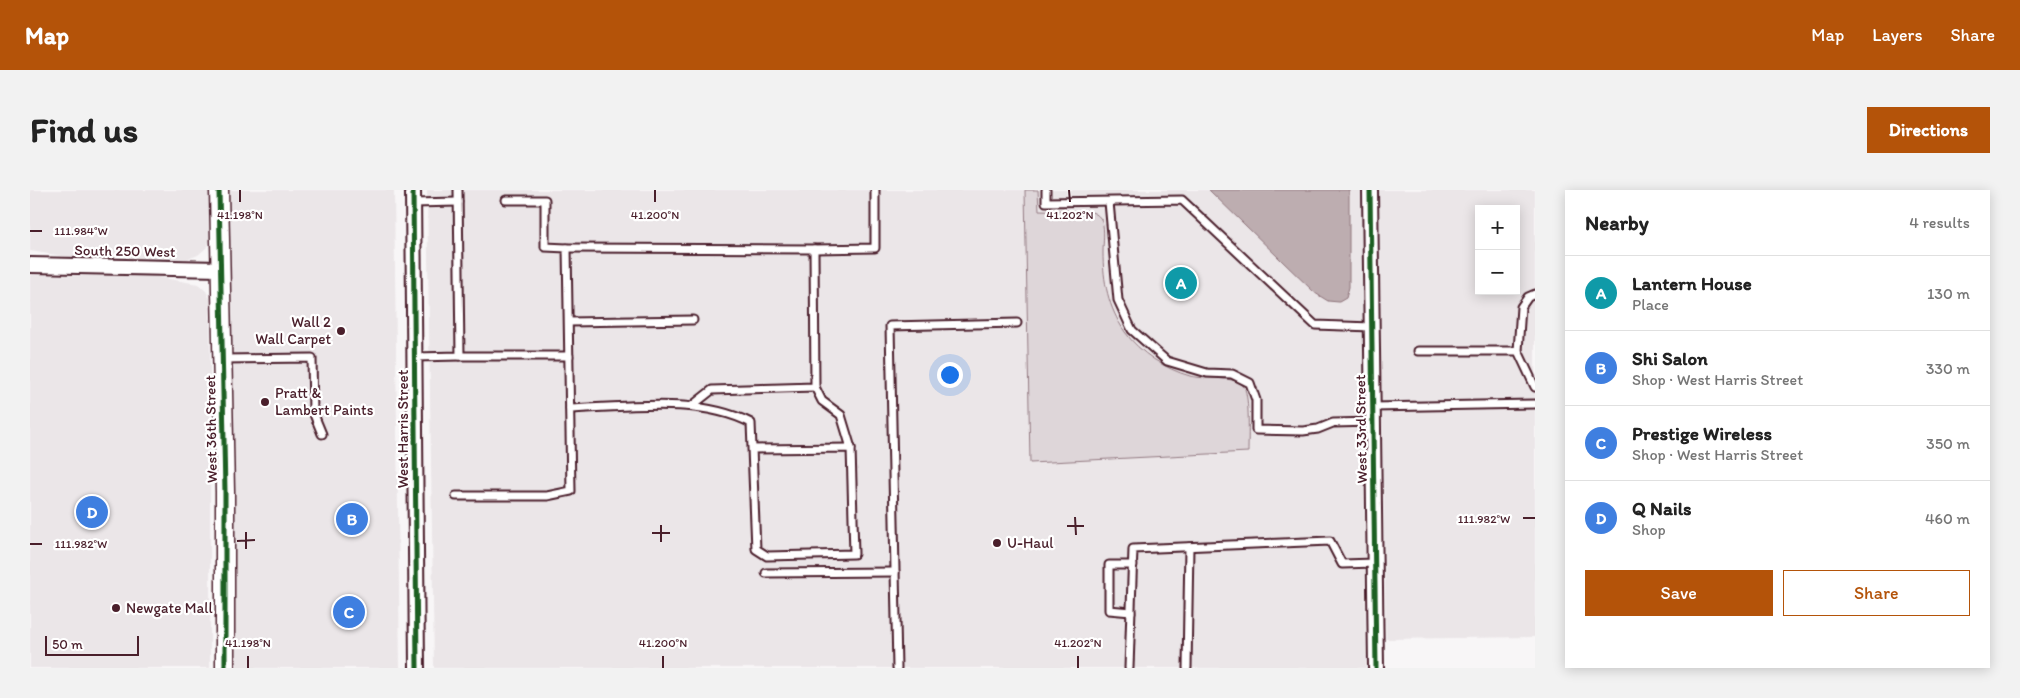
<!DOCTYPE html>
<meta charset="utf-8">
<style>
:root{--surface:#fff;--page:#f2f2f2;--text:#222;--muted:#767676;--line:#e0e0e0;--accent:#b45309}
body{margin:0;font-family:Itim,sans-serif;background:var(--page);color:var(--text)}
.controls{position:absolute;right:15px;top:15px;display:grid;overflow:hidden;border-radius:0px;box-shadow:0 2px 12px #0003}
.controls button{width:45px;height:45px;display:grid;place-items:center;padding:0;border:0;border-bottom:1px solid var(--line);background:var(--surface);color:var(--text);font:25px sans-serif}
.scale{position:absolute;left:15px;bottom:12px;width:94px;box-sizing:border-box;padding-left:5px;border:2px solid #4a1f2b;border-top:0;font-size:14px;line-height:18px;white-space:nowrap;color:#4a1f2b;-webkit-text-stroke:4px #fff;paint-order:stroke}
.you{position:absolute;left:919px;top:184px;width:18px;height:18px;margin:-12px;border:4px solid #fff;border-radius:50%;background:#1a73e8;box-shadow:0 0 0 8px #1a73e833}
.badge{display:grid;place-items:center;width:32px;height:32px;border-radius:50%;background:var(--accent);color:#fff;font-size:16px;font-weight:700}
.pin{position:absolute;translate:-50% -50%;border:2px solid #fff;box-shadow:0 1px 5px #0006}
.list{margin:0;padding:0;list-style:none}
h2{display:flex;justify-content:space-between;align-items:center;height:65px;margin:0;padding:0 20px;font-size:21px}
h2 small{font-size:16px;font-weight:400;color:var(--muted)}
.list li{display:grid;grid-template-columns:32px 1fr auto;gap:15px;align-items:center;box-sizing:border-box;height:75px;padding:0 20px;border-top:1px solid var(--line)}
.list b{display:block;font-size:19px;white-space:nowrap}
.list p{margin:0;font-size:16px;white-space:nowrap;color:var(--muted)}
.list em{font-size:16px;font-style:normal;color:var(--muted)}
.actions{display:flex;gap:10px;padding:15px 20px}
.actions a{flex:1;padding:11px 0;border:1px solid var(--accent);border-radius:0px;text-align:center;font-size:18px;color:var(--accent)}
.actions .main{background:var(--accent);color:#fff}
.map{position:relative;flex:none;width:1505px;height:478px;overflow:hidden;border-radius:0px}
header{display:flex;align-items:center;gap:30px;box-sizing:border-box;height:70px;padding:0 25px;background:var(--accent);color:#fff}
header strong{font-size:24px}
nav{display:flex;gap:28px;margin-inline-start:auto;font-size:18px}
.intro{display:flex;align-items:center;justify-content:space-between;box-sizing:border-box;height:120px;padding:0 30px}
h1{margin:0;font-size:35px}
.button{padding:12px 22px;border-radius:0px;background:var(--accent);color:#fff;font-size:18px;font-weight:700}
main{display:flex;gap:30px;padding:0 30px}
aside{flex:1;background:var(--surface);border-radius:0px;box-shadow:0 2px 12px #0003}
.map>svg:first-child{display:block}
.built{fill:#ebe6e8;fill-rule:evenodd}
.green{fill:#ded6d9;stroke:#947a82}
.water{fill:#bdadb0;stroke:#8f747b}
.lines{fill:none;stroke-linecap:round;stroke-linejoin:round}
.service-casing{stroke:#4a1f2b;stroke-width:11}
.minor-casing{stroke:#4a1f2b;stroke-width:18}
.tertiary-casing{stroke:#4a1f2b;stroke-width:21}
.service{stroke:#fff;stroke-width:7}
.minor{stroke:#fff;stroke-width:14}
.tertiary{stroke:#fff;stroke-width:18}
.cycleway-casing{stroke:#fff;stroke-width:8}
.cycleway{stroke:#1b5e20;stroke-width:5}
.ticks{fill:none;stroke:#4a1f2b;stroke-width:2}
.poi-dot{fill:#4a1f2b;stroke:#fff;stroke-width:2}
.labels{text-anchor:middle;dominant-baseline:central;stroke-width:4.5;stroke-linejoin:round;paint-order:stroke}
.street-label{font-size:15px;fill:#4a1f2b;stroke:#fff}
.poi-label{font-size:15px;fill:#4a1f2b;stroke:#fff;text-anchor:start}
.ticks-label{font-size:12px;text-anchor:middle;fill:#4a1f2b;stroke:#fff;stroke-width:4.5;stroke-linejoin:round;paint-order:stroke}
</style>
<header>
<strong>Map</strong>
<nav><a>Map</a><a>Layers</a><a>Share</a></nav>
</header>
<div class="intro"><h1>Find us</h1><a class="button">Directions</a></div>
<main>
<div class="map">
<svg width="1505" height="478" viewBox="0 0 1505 478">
<rect width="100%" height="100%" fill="#f8f6f7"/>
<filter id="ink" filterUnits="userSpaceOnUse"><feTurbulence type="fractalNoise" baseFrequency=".02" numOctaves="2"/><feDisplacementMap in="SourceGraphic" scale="10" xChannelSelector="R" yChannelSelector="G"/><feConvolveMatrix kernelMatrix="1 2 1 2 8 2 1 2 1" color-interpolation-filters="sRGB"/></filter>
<g filter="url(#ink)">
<g class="built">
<path d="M0,0H179V52L176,58L168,65L158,69H52L0,61Z"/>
<path d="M195,0H364L370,478H206L201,453Z"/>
<path d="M397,0H1332L1336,478H404Z"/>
<path d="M1348,0H1505V447L1356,449ZM1449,19H1486V101H1449Z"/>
<path d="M0,85L122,86L168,94L176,101L180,109V478H0Z"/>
</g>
<path class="green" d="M995,0H1008L1009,20L1057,21C1064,22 1069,25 1072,31C1075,40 1073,52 1073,62C1073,91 1078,117 1095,142C1110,163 1135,179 1160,186C1175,190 1207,185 1214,197C1220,208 1218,249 1218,262L1000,273Z"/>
<path class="water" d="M1179,0H1319V97L1316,108L1309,112L1298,111L1285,103Z"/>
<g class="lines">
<g class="service-casing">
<g id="service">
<path d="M1016,0V12L1152,10L1285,135L1342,137"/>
<path d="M1079,12L1088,110L1102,140L1137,171L1177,183L1202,184L1220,193L1226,210V240L1273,241L1288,239L1303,233L1343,232"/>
<path d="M383,13L428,12"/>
<path d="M537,58L784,59L785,197L682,200L663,215"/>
<path d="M784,59L845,58V0"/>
<path d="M539,132L663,130"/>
<path d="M1388,161H1488L1505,197"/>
<path d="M1488,161L1491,117L1498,107L1505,104"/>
<path d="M430,166H539"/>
<path d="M385,167L430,166L428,0"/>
<path d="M193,169L282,168L283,222L292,244"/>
<path d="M785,197L792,211L811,225L821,258"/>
<path d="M1343,217L1505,214"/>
<path d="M540,219C597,217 669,206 721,233L726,359L737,366L824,364L821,258L722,259"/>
<path d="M426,306H517L541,301L537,58L515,57V10H476"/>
<path d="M736,383L865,382"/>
<path d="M1101,422L1079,420V375H1103"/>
<path d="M867,478L860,136L987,133"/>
<path d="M1099,478L1103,359L1300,351L1312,374L1345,373"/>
<path d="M1157,478L1159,357"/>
</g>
</g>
<g class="minor-casing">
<g id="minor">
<path d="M383,0L387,478"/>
<path d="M1340,0L1346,478"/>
<path d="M0,75L190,79"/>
</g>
</g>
<g class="tertiary-casing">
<path id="tertiary" d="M189,0L195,302V478"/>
</g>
<use href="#service" class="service"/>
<use href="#minor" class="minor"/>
<use href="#tertiary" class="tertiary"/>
<g class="cycleway-casing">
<g id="cycleway">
<path d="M189,0L195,302V478"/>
<path d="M383,0L387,478"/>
<path d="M1340,0L1346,478"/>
</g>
</g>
<use href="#cycleway" class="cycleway"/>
</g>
</g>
<path class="ticks" d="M210,0V12M625,0V12M1039,0L1040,12M0,41H12M1045,327L1046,345M1493,328H1505M631,335V352M1037,336H1054M216,342V359M622,343H640M207,351L225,350M0,354H12M218,466V478M633,466V478M1048,466V478"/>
<g class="poi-dot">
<circle cx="311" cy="141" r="5"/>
<circle cx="235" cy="212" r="5"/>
<circle cx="967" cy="353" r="5"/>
<circle cx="86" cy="418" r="5"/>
</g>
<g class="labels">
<g class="street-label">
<text transform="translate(95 61) rotate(1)">South 250 West</text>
<text transform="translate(181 239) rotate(-91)">West 36th Street</text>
<text transform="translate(373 239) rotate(-90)">West Harris Street</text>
<text transform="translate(1331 239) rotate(-91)">West 33rd Street</text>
</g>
<g class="poi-label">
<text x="301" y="132" text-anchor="end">Wall 2<tspan x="301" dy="17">Wall Carpet</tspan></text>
<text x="245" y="203">Pratt &amp;<tspan x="245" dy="17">Lambert Paints</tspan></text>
<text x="977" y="353">U-Haul</text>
<text x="96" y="418">Newgate Mall</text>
</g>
</g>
<g class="ticks-label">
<text x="210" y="29">41.198°N</text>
<text x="625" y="29">41.200°N</text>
<text x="1040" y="29">41.202°N</text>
<text x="51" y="45">111.984°W</text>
<text x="1454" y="333">111.982°W</text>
<text x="51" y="358">111.982°W</text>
<text x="218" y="457">41.198°N</text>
<text x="633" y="457">41.200°N</text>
<text x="1048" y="457">41.202°N</text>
</g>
</svg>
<div class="controls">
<button>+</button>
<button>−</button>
</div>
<div class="scale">50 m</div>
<div class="you"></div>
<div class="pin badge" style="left:1151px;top:93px;background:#0f9aa8">A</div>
<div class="pin badge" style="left:322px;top:329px;background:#3f7fe0">B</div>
<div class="pin badge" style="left:319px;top:422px;background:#3f7fe0">C</div>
<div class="pin badge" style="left:62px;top:322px;background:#3f7fe0">D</div>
</div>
<aside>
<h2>Nearby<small>4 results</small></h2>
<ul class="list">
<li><span class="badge" style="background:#0f9aa8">A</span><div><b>Lantern House</b><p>Place</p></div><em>130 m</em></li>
<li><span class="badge" style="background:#3f7fe0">B</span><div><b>Shi Salon</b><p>Shop · West Harris Street</p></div><em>330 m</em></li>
<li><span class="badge" style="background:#3f7fe0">C</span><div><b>Prestige Wireless</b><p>Shop · West Harris Street</p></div><em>350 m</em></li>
<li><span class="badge" style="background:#3f7fe0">D</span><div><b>Q Nails</b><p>Shop</p></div><em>460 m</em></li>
</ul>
<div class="actions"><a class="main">Save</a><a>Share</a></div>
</aside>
</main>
